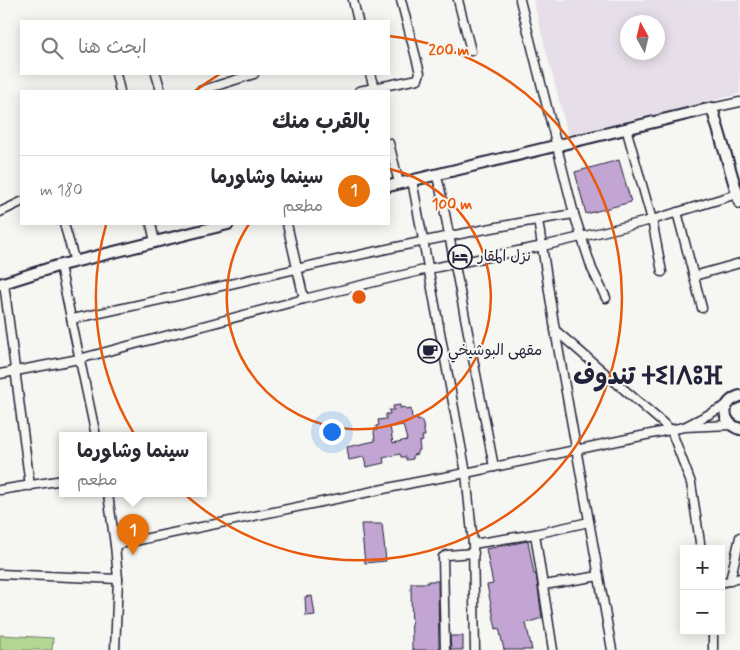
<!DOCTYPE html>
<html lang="ar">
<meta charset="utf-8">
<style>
:root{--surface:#fff;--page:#f7f7f7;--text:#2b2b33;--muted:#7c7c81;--line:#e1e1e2;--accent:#22223b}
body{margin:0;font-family:Mynerve,"Playpen Sans Arabic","Noto Sans Tifinagh",sans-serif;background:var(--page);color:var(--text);direction:rtl}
.controls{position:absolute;right:15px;bottom:15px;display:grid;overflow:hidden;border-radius:0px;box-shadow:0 2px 12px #0003}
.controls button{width:45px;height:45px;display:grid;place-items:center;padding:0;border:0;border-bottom:1px solid var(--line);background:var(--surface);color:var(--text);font:25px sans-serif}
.compass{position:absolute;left:620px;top:15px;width:45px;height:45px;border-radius:50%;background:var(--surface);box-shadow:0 2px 12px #0003;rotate:352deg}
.you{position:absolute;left:331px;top:431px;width:18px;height:18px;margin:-12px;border:4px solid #fff;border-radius:50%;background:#1a73e8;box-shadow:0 0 0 8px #1a73e833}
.badge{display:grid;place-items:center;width:32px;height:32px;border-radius:50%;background:var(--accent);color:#fff;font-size:16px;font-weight:700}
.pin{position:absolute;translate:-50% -41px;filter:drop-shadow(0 1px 2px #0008)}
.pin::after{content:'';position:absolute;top:26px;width:18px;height:15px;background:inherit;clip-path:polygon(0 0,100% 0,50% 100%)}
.popup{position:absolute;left:59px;top:432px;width:148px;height:65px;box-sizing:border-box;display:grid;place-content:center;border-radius:0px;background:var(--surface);filter:drop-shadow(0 1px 4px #0005);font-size:16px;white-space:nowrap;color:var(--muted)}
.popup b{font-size:19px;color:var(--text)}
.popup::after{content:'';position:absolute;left:50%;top:100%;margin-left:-10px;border:10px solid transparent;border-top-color:var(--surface)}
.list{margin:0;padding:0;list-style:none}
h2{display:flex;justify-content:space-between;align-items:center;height:65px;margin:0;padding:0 20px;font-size:21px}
h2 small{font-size:16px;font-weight:400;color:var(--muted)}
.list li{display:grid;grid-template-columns:32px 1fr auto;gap:15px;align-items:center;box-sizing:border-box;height:70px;padding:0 20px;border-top:1px solid var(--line)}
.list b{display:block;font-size:19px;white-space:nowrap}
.list p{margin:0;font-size:16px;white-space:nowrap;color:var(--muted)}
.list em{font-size:16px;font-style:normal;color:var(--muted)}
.icon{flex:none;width:28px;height:28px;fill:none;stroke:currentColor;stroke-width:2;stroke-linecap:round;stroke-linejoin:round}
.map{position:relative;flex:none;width:740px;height:650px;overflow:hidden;direction:ltr}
.search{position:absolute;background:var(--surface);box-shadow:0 2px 12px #0003;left:20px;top:20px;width:370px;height:55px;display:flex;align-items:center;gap:12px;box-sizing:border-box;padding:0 18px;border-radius:0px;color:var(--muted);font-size:19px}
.panel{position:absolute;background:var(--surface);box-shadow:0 2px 12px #0003;left:20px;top:90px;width:370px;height:135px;border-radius:0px;direction:rtl}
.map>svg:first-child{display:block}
.built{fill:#e6dee8;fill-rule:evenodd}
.green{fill:#b4d893;stroke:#6b7d67}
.building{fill:#c2a5d2;stroke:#22223b;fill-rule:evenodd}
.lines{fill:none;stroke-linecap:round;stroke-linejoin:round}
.street-casing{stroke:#22223b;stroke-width:11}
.secondary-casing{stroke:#22223b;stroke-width:14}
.street{stroke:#f6f6f2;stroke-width:8}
.secondary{stroke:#f6f6f2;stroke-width:10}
.ring{fill:none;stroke:#e8590c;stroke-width:2.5}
.labels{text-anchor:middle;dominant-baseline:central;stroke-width:4;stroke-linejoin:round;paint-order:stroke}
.poi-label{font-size:15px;fill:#22223b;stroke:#f6f6f2;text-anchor:start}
.town-label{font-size:25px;font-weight:bold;fill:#22223b;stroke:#f6f6f2}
.centre{fill:#e8590c;stroke:#f6f6f2;stroke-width:2.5}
.ring-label{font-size:15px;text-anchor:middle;font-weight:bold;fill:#e8590c;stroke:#f6f6f2;stroke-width:4;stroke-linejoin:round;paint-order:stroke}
</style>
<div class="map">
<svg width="740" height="650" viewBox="0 0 740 650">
<rect width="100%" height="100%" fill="#f6f6f2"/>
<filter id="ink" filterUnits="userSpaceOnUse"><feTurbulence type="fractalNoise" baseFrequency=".02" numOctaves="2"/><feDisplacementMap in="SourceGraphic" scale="10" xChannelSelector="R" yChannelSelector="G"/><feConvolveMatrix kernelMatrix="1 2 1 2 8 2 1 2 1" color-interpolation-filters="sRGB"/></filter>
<g filter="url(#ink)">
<path class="built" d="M533,0H740V94L568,135ZM628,22H658V52H628Z"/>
<path class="green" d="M0,635L53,638L52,650H0Z"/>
<g class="building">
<path d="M619,160L631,202L586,214L575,172Z"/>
<path d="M400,405V408L405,407L406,410L411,409L412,418L417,417L418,421L421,420L423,425L425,436H422L423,441L419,442L420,450L417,451V454L413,455V459L406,460V457H401L400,454L383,458L384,463L366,467L364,457L349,460L347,447L375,441L374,431L377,430L376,426L379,425L378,420L386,419V414H390L389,410H394L393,406ZM403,425L407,440L393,443L390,427Z"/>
<path d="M361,524H382L386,561L365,563Z"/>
<path d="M528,541L534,574H536L542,618L526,623L532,650H504L499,628L496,629L487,585L493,584L486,549Z"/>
<path d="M428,581H438L439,650H412L411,583H428Z"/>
<path d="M312,596L315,615L306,616L305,597Z"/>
<path d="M450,636H463V650H451Z"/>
</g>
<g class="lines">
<g class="street-casing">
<g id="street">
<path d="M353,0L358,21"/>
<path d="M458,0L471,51"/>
<path d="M520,0L574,214L592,269L606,298"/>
<path d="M116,74L120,91"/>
<path d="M156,74L161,91"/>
<path d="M370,74L375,91"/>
<path d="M200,91L254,74"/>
<path d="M359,91L418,79L420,73L419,69L401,0"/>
<path d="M712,108L740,102"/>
<path d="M626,128L652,220L662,272"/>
<path d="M389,143L399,183"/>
<path d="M436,174L440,188L494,467"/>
<path d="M412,180L466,473L473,544L475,650"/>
<path d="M0,212L21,202"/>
<path d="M677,212L702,308"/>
<path d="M538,220L555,330L612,650"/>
<path d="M64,224L75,262"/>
<path d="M151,224L155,242"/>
<path d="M287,224L304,299"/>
<path d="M60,266L96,436"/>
<path d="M694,276L740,263"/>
<path d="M4,283L30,486"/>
<path d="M72,319C239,284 405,240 574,214"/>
<path d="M555,330L671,430L691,483L701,549"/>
<path d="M0,374L79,359L304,299L428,269L543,246L652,220L737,194"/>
<path d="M686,426L727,405"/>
<path d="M0,490L63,480"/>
<path d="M108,494L115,545L118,579L115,650"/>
<path d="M535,534L553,650"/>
<path d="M473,544L535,534L589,522"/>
<path d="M115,545L417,482L466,473L684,427L731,425"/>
<path d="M0,574L118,579"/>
<path d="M730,581L740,537"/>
<path d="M721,583L740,578"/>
<path d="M544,585L599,576"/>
<path d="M445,650L443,557L447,555L474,553"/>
<path d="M713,650V631"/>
</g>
</g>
<g class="secondary-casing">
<g id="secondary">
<path d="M389,186L712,108L740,203"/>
<path d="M0,284L57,266L228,224"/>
<path d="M740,396C720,402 721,423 740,429"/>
</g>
</g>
<use href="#street" class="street"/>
<use href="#secondary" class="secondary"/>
</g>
</g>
<g class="ring">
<path d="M390 169A132 132 0 1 1 249 224"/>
<path d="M195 91A263 263 0 0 1 220 74M389 36A263 263 0 1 1 106 225"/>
</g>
<defs>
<g id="hotel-ring" transform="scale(1.25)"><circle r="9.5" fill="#f6f6f2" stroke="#22223b" stroke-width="1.5"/><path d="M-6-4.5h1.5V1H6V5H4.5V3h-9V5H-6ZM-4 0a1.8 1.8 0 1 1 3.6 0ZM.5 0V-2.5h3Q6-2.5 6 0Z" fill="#22223b"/></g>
<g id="cafe-ring" transform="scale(1.25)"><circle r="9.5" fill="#f6f6f2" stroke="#22223b" stroke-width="1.5"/><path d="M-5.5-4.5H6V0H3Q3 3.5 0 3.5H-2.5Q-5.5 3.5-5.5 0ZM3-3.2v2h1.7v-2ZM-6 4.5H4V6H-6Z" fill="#22223b"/></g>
</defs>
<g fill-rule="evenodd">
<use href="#hotel-ring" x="460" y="257"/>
<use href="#cafe-ring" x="430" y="351"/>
</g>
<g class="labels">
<g class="poi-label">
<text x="478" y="257">نزل المقار</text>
<text x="448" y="351">مقهى البوشيخي</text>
</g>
<g class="town-label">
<text x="648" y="377">تندوف ⵜⵉⵏⴷⵓⴼ</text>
</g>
</g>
<circle cx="359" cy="297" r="8" class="centre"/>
<g class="ring-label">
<text x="449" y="55">200 m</text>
<text x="452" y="209">100 m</text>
</g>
</svg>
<div class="controls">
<button>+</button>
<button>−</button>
</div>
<svg class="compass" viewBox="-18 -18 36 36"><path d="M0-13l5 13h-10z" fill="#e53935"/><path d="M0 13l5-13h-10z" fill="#7c7c81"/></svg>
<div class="you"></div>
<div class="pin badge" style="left:133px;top:555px;background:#e8710a">1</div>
<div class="popup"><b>سينما وشاورما</b>مطعم</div>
<div class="search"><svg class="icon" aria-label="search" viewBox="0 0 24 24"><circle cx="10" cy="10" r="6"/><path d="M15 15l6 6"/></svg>ابحث هنا</div>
<section class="panel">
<h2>بالقرب منك<small></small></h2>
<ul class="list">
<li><span class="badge" style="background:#e8710a">1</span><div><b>سينما وشاورما</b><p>مطعم</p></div><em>180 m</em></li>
</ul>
</section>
</div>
